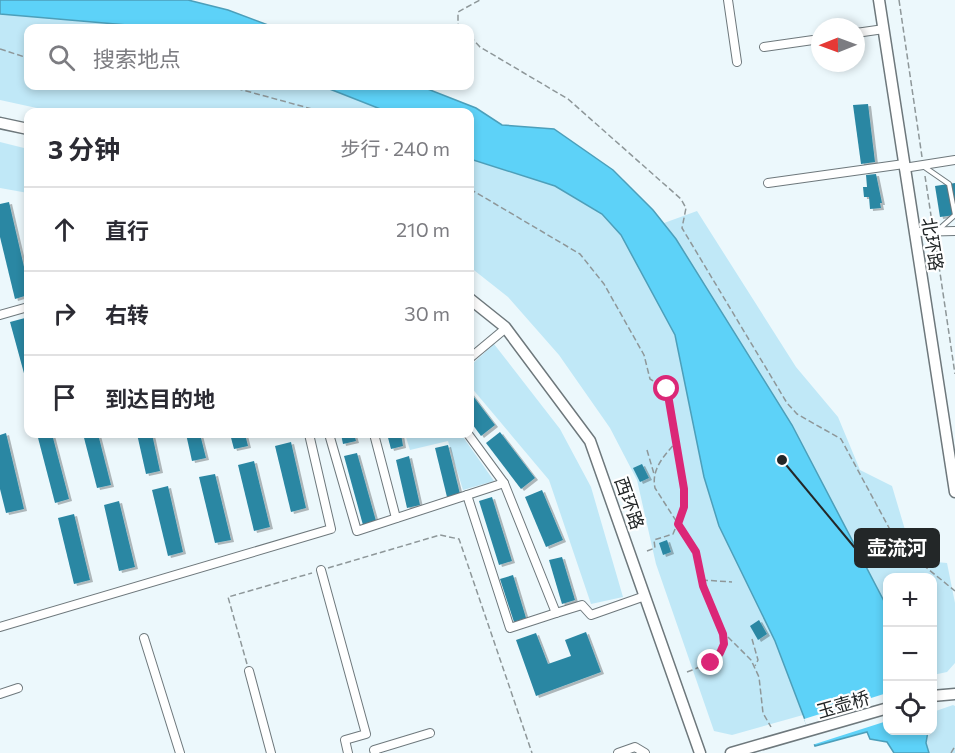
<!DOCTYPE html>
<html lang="zh">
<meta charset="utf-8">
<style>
:root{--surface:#fff;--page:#f2f2f3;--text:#2b2b33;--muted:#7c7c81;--line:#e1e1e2}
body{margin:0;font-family:Commissioner,"Noto Sans SC",sans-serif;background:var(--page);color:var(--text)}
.controls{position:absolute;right:18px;bottom:18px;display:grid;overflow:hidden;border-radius:12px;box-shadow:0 3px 9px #0003}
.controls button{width:54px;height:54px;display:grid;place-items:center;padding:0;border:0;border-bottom:2px solid var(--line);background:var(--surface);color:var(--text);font:30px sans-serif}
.compass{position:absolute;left:811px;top:18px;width:54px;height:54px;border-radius:50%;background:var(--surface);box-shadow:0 3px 9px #0003;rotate:269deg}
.stop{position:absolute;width:18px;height:18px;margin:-14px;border:4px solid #db2777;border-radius:50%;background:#fff}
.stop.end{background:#db2777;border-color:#fff;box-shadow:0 2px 6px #0008}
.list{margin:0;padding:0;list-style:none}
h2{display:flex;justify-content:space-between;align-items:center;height:78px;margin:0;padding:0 24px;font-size:26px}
h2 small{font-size:20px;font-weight:400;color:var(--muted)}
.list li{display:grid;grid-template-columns:39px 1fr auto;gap:18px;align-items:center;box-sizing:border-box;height:84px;padding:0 24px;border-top:2px solid var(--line)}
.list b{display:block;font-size:22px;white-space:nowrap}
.list em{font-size:20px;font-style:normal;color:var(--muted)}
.icon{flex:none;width:33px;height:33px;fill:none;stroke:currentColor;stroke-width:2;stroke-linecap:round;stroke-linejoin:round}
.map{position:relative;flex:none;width:955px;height:753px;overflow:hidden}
.search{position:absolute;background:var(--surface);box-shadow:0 3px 9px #0003;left:24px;top:24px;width:450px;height:66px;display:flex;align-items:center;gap:15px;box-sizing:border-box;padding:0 21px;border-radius:12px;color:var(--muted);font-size:22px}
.panel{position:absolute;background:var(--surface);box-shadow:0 3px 9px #0003;left:24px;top:108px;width:450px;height:330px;border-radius:12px}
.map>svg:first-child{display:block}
.green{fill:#c0e8f7}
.water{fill:#5dd2f8;stroke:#4c9fba;stroke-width:1.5}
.pier{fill:#ecf8fc}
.building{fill:#2a87a3;filter:url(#shadow)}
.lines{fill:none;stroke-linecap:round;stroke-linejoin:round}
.lane-casing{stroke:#6e787c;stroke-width:6}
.street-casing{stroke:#6e787c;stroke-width:10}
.secondary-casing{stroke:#6e787c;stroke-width:13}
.path{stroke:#8e9799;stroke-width:1.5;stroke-dasharray:6 3;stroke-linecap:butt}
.lane{stroke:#fff;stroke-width:4}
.street{stroke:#fff;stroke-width:8}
.secondary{stroke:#fff;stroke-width:10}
.route{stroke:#db2777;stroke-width:8}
.labels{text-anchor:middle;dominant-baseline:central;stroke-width:4.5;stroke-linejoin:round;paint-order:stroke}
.street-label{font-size:18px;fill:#232728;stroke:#fff}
.leader{fill:none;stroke:#232728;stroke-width:2}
.callout-dot{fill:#232728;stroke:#fff;stroke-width:2}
.callout{fill:#232728;stroke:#232728;stroke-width:2}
.callout-label{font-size:20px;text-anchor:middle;font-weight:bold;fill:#fff}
</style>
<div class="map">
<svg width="955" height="753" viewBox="0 0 955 753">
<defs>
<filter id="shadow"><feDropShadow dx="3" dy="2" stdDeviation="0" flood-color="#0004"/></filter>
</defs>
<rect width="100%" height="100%" fill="#ecf8fc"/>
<g class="green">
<path d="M0,14L162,28H28V86H322L388,112H55L0,100Z"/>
<path d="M0,142L28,149V193L0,188Z"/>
<path d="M470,159L555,186L602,214L621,235L675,335L704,477L719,526L775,641L803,715L732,735L714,731L656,564L637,480L610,428L559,355L508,297L470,267Z"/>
<path d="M697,211L796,367L838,417L860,470L892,486L914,560L947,563L955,603V663L947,672L933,675L932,578H888L887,607L792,425L664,223Z"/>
<path d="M494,344L560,429L591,487L623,597L591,604L549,480L470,386V366Z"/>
<path d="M405,434H461L494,481L463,490L448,441L410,450Z"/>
<path d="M953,705L955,706V753H929L926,743L928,731L932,730L933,712Z"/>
</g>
<g class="water">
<path d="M0,0H188L228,10L276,28H162L0,14Z"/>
<path d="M322,86H420L476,108L502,125L554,129L613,170L653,210L676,239L792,425L886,605L888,730L928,731L926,743L929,753H894L887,742L870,739L867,732L815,746L775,641L719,526L704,477L675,335L621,235L602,214L555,186L470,159V112H388Z"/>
</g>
<path class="pier" d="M887,693V721L812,745L804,719Z"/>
<g class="building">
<path d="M868,104L875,162L861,164L853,105Z"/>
<path d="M876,174L882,203H880L881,208L870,209L869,197H864L863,187H867L866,175Z"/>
<path d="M955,183V215L940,217L935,186Z"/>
<path d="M9,202L28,284V295L15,299L0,237V204Z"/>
<path d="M25,318L28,332V388L10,322Z"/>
<path d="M470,392L495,425L481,436L470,421Z"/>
<path d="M500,432L535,478L521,489L486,443Z"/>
<path d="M6,433L24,509L6,513L0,489V435Z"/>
<path d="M37,434H52L69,499L55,503Z"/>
<path d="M83,434H98L111,485L97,488Z"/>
<path d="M137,434H152L160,471L146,474Z"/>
<path d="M186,434H200L206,458L192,461Z"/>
<path d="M230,434H245L248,446L234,449Z"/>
<path d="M341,434H354L356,441L343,444Z"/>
<path d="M387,434H401L403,446L391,449Z"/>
<path d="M291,442L306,508L291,512L275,446Z"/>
<path d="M448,445L460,494L447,497L435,448Z"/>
<path d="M357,453L376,521L363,525L344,456Z"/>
<path d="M409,456L420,505L407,508L396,460Z"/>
<path d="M254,461L270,527L254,531L238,465Z"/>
<path d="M642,464L649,478L640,482L633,468Z"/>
<path d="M215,474L231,540L215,543L199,477Z"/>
<path d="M168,486L183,552L168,556L152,490Z"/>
<path d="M542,490L563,540L546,547L525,497Z"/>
<path d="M492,497L512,561L499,565L479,501Z"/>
<path d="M119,501L135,567L119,571L104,505Z"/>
<path d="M74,514L90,580L74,584L58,518Z"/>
<path d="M667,540L671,552L663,555L659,543Z"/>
<path d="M562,557L575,600L562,604L549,560Z"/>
<path d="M513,575L526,618L514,622L500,579Z"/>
<path d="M759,620L767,634L758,640L750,626Z"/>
<path d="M586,632L601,672L536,696L516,640L536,633L548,664L571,656L565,640Z"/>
</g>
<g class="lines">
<g class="lane-casing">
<path id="lane" d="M923,166L949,184L955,215L937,231"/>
</g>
<g class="street-casing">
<g id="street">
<path d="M728,0L737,62"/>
<path d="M856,33L884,29"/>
<path d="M764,47L820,39"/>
<path d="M904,168L955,160"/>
<path d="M768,183L904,164"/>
<path d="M914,232L955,231"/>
<path d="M0,315L28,307"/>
<path d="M470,358L506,328"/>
<path d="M329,434L357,531L504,483"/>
<path d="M374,434L396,518"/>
<path d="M468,434L504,483L556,613L582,605L591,615L645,596"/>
<path d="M467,495L510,628L556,613"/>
<path d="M321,570L366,734L345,740L348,753"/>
<path d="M0,627L331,529L309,434"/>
<path d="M144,638L180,753"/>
<path d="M249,671L271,753"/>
<path d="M0,694L18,688"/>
<path d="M375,753L374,750L430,733"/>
<path d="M618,753L635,747L645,753"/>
</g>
</g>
<g class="secondary-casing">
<g id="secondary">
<path d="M879,0L955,492"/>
<path d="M0,123L28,129"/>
<path d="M470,299L505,327L590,441L700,753"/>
<path d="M932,696L955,694"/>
<path d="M731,753L888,708"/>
</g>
</g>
<g class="path">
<path d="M899,0L922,157"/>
<path d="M462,28L458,24V12L480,0"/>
<path d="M470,36L480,47L568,99L681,199L686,208L682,228L787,403L797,414L841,439L894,537L906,551L955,591"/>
<path d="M0,49L28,58"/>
<path d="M228,86L323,112"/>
<path d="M925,176L932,222"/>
<path d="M470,189L580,254L604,284L644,355L650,379L667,389L676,442C664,456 651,469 655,488L696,552L703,586L718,627L751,660L759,677L763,713L771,727"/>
<path d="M935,239L955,374"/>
<path d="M647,450L654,474"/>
<path d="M647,551L655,548L654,540L673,534L684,507L676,443"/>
<path d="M328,568L440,535L459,539L532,753"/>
<path d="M702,580L732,582"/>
<path d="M752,639L758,660L755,666"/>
<path d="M247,664L228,597L312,573"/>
<path d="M687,672C705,665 725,659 724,637"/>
<path d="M951,753L955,746"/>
</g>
<use href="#lane" class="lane"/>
<use href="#street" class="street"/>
<use href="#secondary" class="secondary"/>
</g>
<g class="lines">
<path class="route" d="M667,389L684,489V507L678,524L696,552L703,586L723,634L724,644L720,653L711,663"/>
</g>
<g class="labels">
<g class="street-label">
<text transform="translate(933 244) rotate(81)">北环路</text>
<text transform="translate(630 503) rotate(71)">西环路</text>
<text transform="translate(843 704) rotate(-16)">玉壶桥</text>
</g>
</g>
<path class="leader" d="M782 460L855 548"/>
<circle class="callout-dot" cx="782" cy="460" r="6"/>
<rect class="callout" x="855" y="529" width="84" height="38" rx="6"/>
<g class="callout-label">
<text x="897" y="555">壶流河</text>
</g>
</svg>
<div class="controls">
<button>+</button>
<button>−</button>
<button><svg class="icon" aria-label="locate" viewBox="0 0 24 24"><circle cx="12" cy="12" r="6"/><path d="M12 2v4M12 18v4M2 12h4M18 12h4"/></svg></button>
</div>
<svg class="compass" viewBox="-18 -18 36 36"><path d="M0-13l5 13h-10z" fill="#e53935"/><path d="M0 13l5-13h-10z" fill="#7c7c81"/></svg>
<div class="stop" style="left:667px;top:389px"></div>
<div class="stop end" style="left:711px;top:663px"></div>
<div class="search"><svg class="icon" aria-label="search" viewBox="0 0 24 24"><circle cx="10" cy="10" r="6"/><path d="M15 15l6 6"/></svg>搜索地点</div>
<section class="panel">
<h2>3 分钟<small>步行 · 240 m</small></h2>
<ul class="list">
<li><svg class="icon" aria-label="ahead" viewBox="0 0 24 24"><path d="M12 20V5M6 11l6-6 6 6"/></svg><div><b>直行</b></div><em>210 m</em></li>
<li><svg class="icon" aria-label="right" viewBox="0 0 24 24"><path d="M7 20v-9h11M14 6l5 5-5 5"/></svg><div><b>右转</b></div><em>30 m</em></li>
<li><svg class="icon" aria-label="arrive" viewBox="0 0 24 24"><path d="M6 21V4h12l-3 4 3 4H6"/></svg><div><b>到达目的地</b></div></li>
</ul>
</section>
</div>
